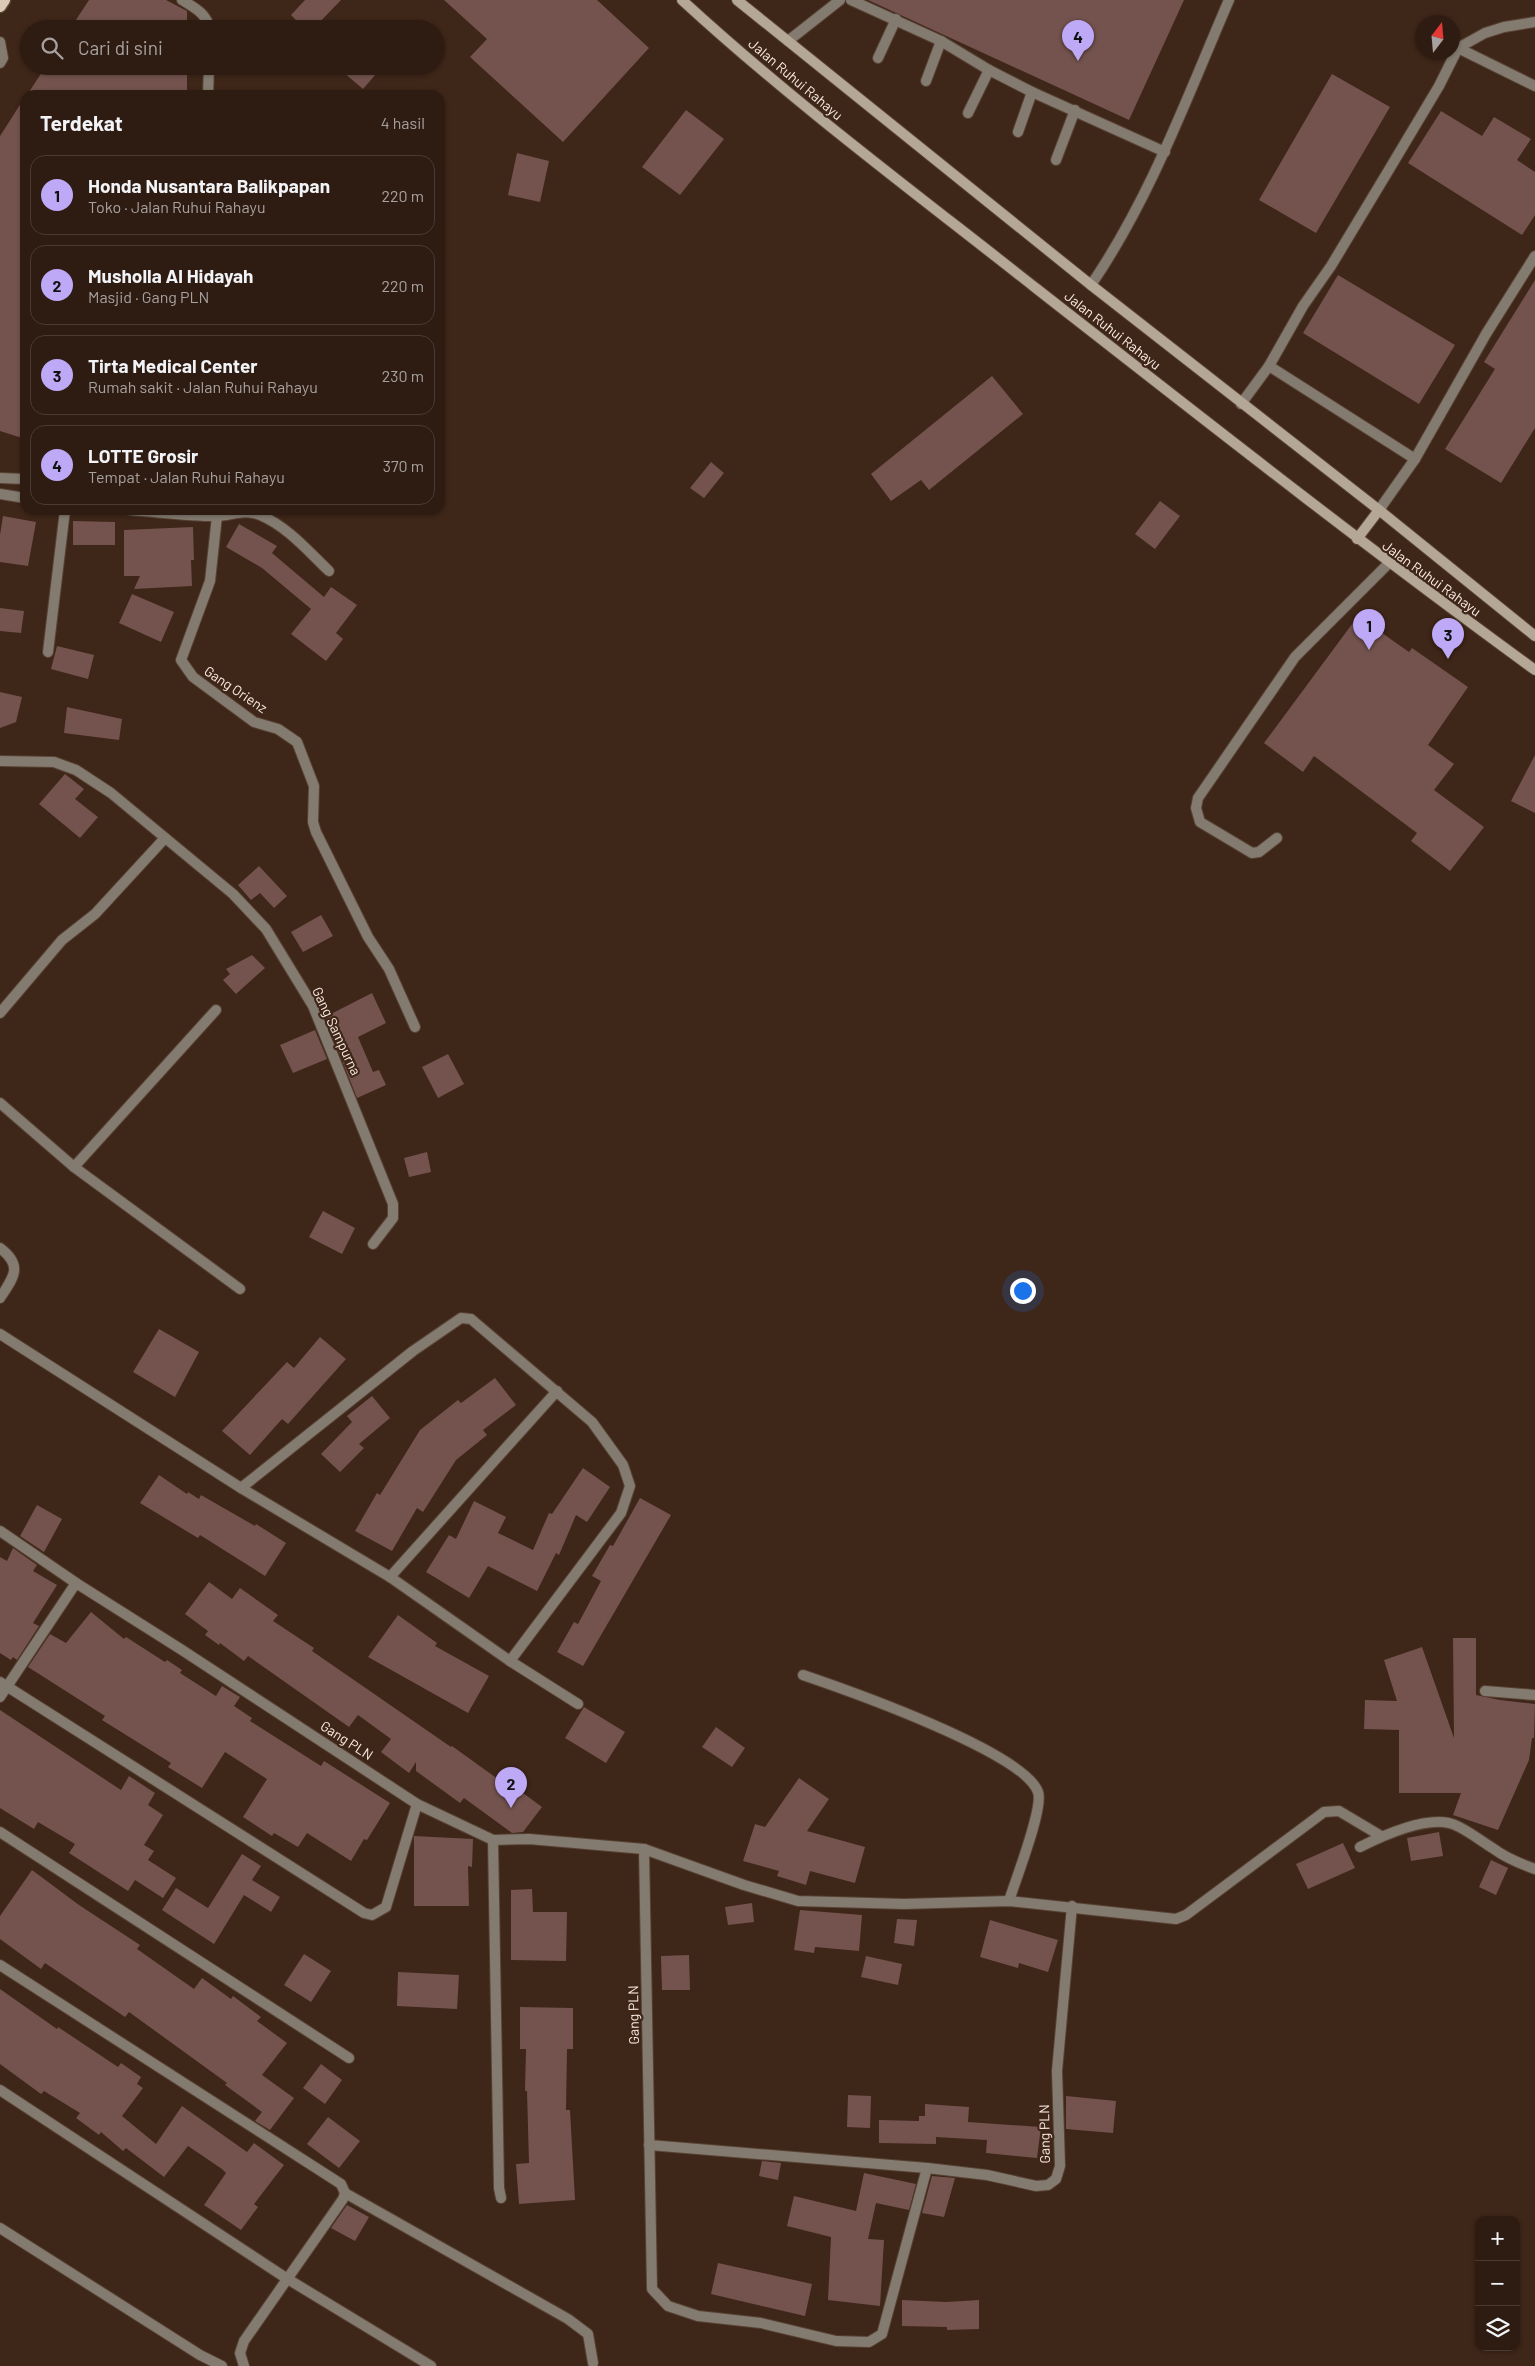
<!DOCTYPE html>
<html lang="id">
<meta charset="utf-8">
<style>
:root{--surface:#2e1c12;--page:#36251b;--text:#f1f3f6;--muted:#a7a19f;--line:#493a32;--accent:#bda9f5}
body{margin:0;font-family:Barlow,sans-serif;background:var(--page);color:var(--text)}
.controls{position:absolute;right:15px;bottom:15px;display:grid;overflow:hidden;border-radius:10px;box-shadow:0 1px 4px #0004}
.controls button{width:45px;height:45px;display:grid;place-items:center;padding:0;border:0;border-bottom:1px solid var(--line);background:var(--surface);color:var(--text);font:25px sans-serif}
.compass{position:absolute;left:1415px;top:15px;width:45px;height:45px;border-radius:50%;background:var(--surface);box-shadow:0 1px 4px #0004;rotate:16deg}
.you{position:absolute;left:1022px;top:1290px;width:18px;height:18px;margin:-12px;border:4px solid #fff;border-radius:50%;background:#1a73e8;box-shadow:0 0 0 8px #1a73e833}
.badge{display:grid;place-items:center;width:32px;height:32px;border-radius:50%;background:var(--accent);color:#111;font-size:16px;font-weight:700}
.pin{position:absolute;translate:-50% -41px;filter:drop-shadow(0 1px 2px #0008)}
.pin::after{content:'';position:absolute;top:26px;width:18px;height:15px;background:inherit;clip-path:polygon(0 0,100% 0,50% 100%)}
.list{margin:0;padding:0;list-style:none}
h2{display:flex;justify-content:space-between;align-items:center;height:65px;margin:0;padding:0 20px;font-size:21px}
h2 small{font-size:16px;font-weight:400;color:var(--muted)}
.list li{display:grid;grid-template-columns:32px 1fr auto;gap:15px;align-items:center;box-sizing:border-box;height:80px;margin:0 10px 10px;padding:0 10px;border:1px solid var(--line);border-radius:15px}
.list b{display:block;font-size:19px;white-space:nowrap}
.list p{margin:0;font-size:16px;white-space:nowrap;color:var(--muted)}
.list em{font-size:16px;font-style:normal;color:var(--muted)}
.icon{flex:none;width:28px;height:28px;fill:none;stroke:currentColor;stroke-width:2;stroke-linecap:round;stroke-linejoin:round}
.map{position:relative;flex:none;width:1535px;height:2366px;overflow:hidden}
.search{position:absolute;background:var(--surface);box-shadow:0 1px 4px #0004;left:20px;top:20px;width:425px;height:55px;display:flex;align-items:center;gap:12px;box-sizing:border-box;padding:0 18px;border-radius:28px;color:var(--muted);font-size:19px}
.panel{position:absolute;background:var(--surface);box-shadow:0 1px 4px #0004;left:20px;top:90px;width:425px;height:425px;border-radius:15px}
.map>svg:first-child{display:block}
.building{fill:#74534e}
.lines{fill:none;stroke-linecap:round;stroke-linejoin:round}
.lane-casing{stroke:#584234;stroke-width:12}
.street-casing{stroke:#584234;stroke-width:12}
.secondary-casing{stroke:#584234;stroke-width:12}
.primary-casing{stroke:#584234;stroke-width:15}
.lane{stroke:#837b70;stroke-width:10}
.street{stroke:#837b70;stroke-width:10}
.secondary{stroke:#b4a796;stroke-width:10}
.primary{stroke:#dac9b3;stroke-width:12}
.labels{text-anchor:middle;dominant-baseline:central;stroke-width:4.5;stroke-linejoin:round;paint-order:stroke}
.street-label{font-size:14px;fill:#fbebe2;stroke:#3e2618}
</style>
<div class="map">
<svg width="1535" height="2366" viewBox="0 0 1535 2366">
<rect width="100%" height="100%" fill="#3e2618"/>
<g class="building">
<path d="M89,0H166L187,11V29H70Z"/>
<path d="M305,0H341L313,29H305L291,15Z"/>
<path d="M444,0H597L649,48L563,142L470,57L487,39Z"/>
<path d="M868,0H1184L1129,120Z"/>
<path d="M46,66H187V95H27Z"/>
<path d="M336,66H383L363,89Z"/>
<path d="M1332,74L1390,107L1316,233L1259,200Z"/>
<path d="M25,97V439L0,431V136Z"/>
<path d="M686,110L724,139L680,195L642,167Z"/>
<path d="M1441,111L1482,136L1494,117L1531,139L1517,160L1535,172V215L1522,235L1408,163Z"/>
<path d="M517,153L549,161L540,202L508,195Z"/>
<path d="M1338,275L1455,345L1419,404L1303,333Z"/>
<path d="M1535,280V428L1501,483L1445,449L1495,369L1484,362Z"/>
<path d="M992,376L1023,414L929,490L921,480L891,501L871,474Z"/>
<path d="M711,462L724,473L704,498L690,488Z"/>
<path d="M1160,501L1180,516L1155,549L1135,534Z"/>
<path d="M3,516L36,522L28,566L0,562V535Z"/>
<path d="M73,521L115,522V545H73Z"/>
<path d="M239,524L277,546L272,553L324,597L331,587L357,605L336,633L343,639L326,661L291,634L311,609L262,568L226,547Z"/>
<path d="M193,527L194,560H191L192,586L134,589L140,576H124V530Z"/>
<path d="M132,594L174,612L161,642L119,623Z"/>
<path d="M0,608L24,611L21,633L0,631Z"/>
<path d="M1358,616L1409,652L1412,648L1468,687L1428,745L1454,764L1434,790L1484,827L1450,871L1411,841L1417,833L1314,756L1303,772L1264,743Z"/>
<path d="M57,646L94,655L88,679L51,669Z"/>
<path d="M0,692L22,697L16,722L0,728Z"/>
<path d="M67,707L122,719L119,740L64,733Z"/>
<path d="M1535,755V813L1511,801Z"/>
<path d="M65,774L84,789L75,799L98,817L80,838L39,804Z"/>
<path d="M259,866L287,896L274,908L260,893L251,900L238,885Z"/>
<path d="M321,915L333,936L303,952L291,932Z"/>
<path d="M252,955L265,968L236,994L223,980L230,974L226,969Z"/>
<path d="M372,993L386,1023L358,1037L373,1072L379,1070L386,1085L357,1098L325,1017Z"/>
<path d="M315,1030L327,1059L293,1073L280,1045Z"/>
<path d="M448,1054L464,1084L438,1098L422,1067Z"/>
<path d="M427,1152L431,1172L409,1177L404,1158Z"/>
<path d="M323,1211L355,1228L342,1254L309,1237Z"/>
<path d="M159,1329L199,1352L175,1397L133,1372Z"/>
<path d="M320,1337L346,1359L288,1424L282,1419L250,1455L222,1431L287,1362L294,1368Z"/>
<path d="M495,1378L516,1405L483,1430L487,1435L456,1460L423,1512L417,1508L392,1551L355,1531L377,1493L380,1495L420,1430L458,1400L461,1403Z"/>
<path d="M372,1396L390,1418L359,1444L364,1448L340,1472L321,1454L352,1422L347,1416Z"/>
<path d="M583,1468L610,1487L587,1522L576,1515L559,1555L556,1553L537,1591L488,1566L469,1598L426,1572L449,1535L456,1539L474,1501L506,1517L498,1533L533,1550L549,1513L552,1514Z"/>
<path d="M159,1475L187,1494L188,1492L199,1499L201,1495L255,1526L256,1524L286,1543L265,1576L200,1535L198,1538L140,1503Z"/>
<path d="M640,1498L671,1515L583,1666L557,1652L574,1622L578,1624L601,1581L592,1576L610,1545L613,1546Z"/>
<path d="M37,1505L62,1519L44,1552L20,1536Z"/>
<path d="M13,1548L37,1565L33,1571L57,1585L33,1623L39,1626L17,1660L13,1657L11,1660L0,1653V1557L7,1561Z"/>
<path d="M209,1582L232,1599L240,1588L278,1615L273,1621L314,1648L312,1651L451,1747L452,1746L502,1782L504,1779L542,1807L523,1832L512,1833L464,1798L460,1803L416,1771V1762L409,1773L381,1752L391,1739L358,1715L349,1727L248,1656L244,1661L220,1643L219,1645L205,1635L208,1631L185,1614Z"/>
<path d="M91,1612L124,1639L126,1637L165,1662L167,1660L182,1670L180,1673L216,1696L222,1686L240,1697L234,1706L252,1718L250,1721L321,1766L324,1761L390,1803L367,1840L364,1839L351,1861L307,1833L298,1847L274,1833L272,1836L243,1817L267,1779L225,1752L202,1788L168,1767L171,1763L102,1720L105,1716L28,1667L50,1634L66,1643Z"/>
<path d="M398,1615L437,1643L435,1646L489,1676L468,1713L368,1657Z"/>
<path d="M1453,1638H1476V1695L1500,1700L1535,1704L1534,1738H1532L1529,1760L1498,1830L1453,1815L1461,1793H1399V1730L1364,1729L1365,1700L1397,1701L1384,1660L1422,1647L1454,1738Z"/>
<path d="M584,1707L625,1732L606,1763L565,1738Z"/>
<path d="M0,1710L121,1790L129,1776L155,1793L148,1805L163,1815L144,1845L154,1851L148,1860L176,1878L163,1898L135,1880L128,1891L69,1853L75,1844L38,1822L34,1829L0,1808Z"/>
<path d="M716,1727L745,1748L732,1767L702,1747Z"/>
<path d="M799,1778L829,1799L807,1831L865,1847L855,1883L810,1871L806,1885L777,1876L779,1871L743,1861L755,1824L765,1827Z"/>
<path d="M1439,1832L1443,1856L1411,1861L1407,1838Z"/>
<path d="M414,1836L473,1839L472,1867L468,1866L469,1906H414Z"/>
<path d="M1343,1843L1355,1868L1308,1889L1296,1864Z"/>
<path d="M242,1854L261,1866L252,1880L280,1897L271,1912L244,1895L214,1944L162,1910L176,1888L208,1908Z"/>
<path d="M1491,1860L1508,1868L1496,1895L1479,1887Z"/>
<path d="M32,1870L79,1905L140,1945L137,1949L194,1989L202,1978L231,1999L233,1996L261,2017L257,2021L287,2043L262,2075L294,2098L270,2130L255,2121L262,2112L225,2085L227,2083L129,2012L125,2017L45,1963L41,1969L0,1939V1916Z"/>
<path d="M532,1889L533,1912H567L566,1961L511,1960V1890Z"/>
<path d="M752,1903L754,1922L728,1925L725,1907Z"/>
<path d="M800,1910L862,1915L859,1951L815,1947L814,1953L794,1950Z"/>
<path d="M897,1919L917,1920L914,1946L894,1943Z"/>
<path d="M990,1920L1058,1940L1048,1972L1019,1963L1018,1968L980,1957Z"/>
<path d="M304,1954L331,1971L311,2002L284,1985Z"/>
<path d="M689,1955L690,1990H662L661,1956Z"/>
<path d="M866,1956L902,1964L898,1985L861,1977Z"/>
<path d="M398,1972L459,1975L457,2009L397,2006Z"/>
<path d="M0,1989L57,2029L58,2027L118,2067L121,2063L141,2077L137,2084L143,2088L122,2116L156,2144L182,2106L247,2152L254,2143L284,2165L254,2204L258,2207L241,2230L204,2205L226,2173L222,2169L188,2146L164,2177L126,2148L123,2151L101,2132L99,2135L76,2118L80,2113L44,2091L41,2094L0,2064Z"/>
<path d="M520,2007L573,2008V2049H567L566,2110H570L575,2200L519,2204L516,2164L529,2163L527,2091H525L526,2049H520Z"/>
<path d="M321,2064L342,2080L325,2104L303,2088Z"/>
<path d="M848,2095L871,2096L870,2128L847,2127Z"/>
<path d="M1066,2096L1116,2101L1113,2133L1066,2129Z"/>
<path d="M925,2104L969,2107L968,2122L1041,2127L1037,2158L986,2153L987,2140L936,2137V2144L879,2143V2120L919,2121V2116H925Z"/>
<path d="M328,2117L360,2141L339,2168L307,2144Z"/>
<path d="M762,2161L781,2163L778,2180L759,2176Z"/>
<path d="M864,2173L916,2184L909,2210L876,2203L868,2239L884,2240L880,2306L828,2300L831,2237L787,2226L794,2196L856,2211Z"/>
<path d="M932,2176L955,2178L944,2217L922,2213Z"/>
<path d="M347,2205L369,2217L355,2241L331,2228Z"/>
<path d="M718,2263L812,2284L805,2316L711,2294Z"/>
<path d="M902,2300L946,2302L979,2300V2329L947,2330V2327L902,2326Z"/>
</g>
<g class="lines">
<g class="lane-casing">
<g id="lane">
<path d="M182,0C195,8 206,13 210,29"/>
<path d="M851,0L941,41L989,70L1032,92L1165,152"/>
<path d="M788,41L840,0"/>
<path d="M0,42L3,58L0,63"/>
<path d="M1458,48L1535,86"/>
<path d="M878,58L896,19"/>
<path d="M926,81L941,41"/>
<path d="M208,95L209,66"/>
<path d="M968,113L989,70"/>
<path d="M1018,132L1032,92"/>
<path d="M1056,160L1075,110"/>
<path d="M1091,285C1151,197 1187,97 1229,0"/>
<path d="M1269,366L1415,459"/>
<path d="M1241,404L1269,366L1303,306L1331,266L1390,168L1439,86L1458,48L1485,33L1504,27L1535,22"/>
<path d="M0,478L25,479"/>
<path d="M1379,510L1415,459L1486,334L1535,256"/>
<path d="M1277,838L1259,852L1252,853L1200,822L1196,808L1198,798L1295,657L1389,563"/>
</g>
</g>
<g class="street-casing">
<g id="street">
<path d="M0,494L25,498"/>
<path d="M130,510C158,512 187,516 215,516C231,516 244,508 260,515C288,527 308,551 329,571"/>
<path d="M217,516L210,581L181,660L193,677L254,722L278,729L297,742L314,786L313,822L316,832L368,937L389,969L415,1027"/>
<path d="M48,652L65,510"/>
<path d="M0,761L54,762L76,770L111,793L233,894L266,929L313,1006L393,1204V1218L373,1244"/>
<path d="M0,1013L62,940L95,914L165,838"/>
<path d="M0,1103L74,1167L216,1010"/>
<path d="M74,1167L240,1289"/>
<path d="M0,1248C24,1266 13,1278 0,1298"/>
<path d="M0,1334L241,1488L390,1577L510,1661L578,1704"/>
<path d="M241,1488L413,1351L461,1318L471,1319L592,1422L623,1465L630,1486L621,1513L510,1661"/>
<path d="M0,1531L76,1583"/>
<path d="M390,1577L557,1391"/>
<path d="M803,1675C847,1690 1024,1752 1038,1792C1044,1808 1015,1881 1009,1901"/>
<path d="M0,1682L364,1913L372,1915L386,1907L417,1804"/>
<path d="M1485,1691L1535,1695"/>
<path d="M0,1697L76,1583L182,1650L417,1804L493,1840L529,1839L644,1849L652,2289L668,2306L698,2316L761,2323L836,2341L869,2342L882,2334L927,2168"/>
<path d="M0,1832L349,2058"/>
<path d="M493,1840L499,2188L501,2198"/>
<path d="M1360,1847C1382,1836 1430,1814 1455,1825C1469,1831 1481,1841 1494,1849C1506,1858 1521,1864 1535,1869"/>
<path d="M644,1849L744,1885L798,1901L904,1904L1009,1901L1176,1919L1186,1915L1324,1812L1339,1811L1381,1836"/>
<path d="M0,1965L341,2184L345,2193L343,2199L244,2341L240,2353L244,2366"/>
<path d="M0,2090L286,2278L431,2366"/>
<path d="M649,2145L927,2168L987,2175L1036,2186L1048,2185L1056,2179L1060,2166L1057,2071L1072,1906"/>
<path d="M345,2193L568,2319L588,2334L593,2363"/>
<path d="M0,2228L200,2355L222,2366"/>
</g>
</g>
<g class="secondary-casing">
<g id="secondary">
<path d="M682,0C794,103 918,195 1037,289C1202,418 1366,547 1535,670"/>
<path d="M737,0L1091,285L1379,510L1535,636"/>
<path d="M1357,539L1379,510"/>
</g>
</g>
<g class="primary-casing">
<path id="primary" d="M0,6L4,0"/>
</g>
<use href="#lane" class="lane"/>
<use href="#street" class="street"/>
<use href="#secondary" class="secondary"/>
<use href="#primary" class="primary"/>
</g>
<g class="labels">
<g class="street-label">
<text transform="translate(796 79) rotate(40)">Jalan Ruhui Rahayu</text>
<text transform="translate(1113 330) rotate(38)">Jalan Ruhui Rahayu</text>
<text transform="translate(1432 578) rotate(36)">Jalan Ruhui Rahayu</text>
<text transform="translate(236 689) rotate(34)">Gang Orienz</text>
<text transform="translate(337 1031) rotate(65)">Gang Sampurna</text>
<text transform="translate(347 1740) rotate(33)">Gang PLN</text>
<text transform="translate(633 2015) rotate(-91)">Gang PLN</text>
<text transform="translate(1044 2134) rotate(-91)">Gang PLN</text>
</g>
</g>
</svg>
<div class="controls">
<button>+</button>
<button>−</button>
<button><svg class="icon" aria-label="layers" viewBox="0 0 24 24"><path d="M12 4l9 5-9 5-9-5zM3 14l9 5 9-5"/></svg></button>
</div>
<svg class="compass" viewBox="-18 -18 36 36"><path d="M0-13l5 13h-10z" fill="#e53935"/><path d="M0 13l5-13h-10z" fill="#a7a19f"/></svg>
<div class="you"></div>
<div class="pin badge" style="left:1369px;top:650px">1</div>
<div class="pin badge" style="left:511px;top:1808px">2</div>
<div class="pin badge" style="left:1448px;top:659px">3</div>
<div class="pin badge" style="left:1078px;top:61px">4</div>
<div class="search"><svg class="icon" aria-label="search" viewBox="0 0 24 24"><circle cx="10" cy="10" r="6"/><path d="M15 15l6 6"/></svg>Cari di sini</div>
<section class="panel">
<h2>Terdekat<small>4 hasil</small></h2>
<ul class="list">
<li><span class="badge">1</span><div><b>Honda Nusantara Balikpapan</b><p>Toko · Jalan Ruhui Rahayu</p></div><em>220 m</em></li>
<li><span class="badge">2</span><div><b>Musholla Al Hidayah</b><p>Masjid · Gang PLN</p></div><em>220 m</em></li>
<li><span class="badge">3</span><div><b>Tirta Medical Center</b><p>Rumah sakit · Jalan Ruhui Rahayu</p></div><em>230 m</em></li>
<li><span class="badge">4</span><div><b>LOTTE Grosir</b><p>Tempat · Jalan Ruhui Rahayu</p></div><em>370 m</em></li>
</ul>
</section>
</div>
